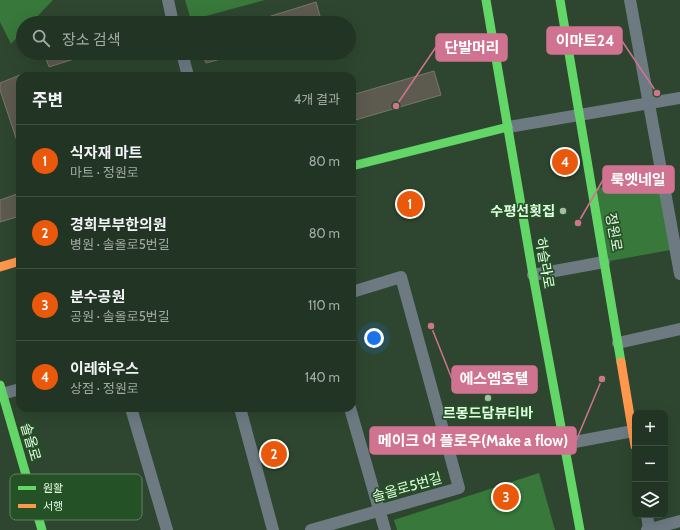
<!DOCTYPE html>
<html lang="ko">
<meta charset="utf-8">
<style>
:root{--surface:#223423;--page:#2a3c2b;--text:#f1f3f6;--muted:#a2aaa6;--line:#3f4f41;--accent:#ea580c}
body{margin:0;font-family:Cabin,"Noto Sans KR",sans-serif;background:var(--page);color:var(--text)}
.controls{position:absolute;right:12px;bottom:12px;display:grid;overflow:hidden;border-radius:8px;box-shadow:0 4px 16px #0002}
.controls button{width:36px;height:36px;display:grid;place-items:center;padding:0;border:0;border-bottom:1px solid var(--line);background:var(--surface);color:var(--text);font:20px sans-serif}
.you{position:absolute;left:374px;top:338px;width:14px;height:14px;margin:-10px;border:3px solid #fff;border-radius:50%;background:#1a73e8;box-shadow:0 0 0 6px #1a73e833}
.badge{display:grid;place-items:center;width:26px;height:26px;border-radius:50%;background:var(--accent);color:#fff;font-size:13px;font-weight:700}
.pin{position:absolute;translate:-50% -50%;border:2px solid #fff;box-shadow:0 1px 4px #0006}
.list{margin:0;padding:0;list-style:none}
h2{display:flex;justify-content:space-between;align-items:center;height:52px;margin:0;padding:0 16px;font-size:17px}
h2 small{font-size:13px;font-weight:400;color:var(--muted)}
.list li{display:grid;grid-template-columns:26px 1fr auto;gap:12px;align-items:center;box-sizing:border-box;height:72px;padding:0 16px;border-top:1px solid var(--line)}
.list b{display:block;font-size:15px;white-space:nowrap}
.list p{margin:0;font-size:13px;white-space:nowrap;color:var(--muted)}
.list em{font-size:13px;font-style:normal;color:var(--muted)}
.icon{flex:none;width:22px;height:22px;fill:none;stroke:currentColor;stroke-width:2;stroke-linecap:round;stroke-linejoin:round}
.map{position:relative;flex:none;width:680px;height:530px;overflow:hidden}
.search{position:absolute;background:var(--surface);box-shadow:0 4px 16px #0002;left:16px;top:16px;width:340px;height:44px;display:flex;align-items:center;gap:10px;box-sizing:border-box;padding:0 14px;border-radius:22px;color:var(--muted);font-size:15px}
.panel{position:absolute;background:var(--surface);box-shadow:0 4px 16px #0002;left:16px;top:72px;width:340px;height:340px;border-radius:12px}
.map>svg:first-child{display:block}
.green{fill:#38783a}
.building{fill:#5d5b50;stroke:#79766b}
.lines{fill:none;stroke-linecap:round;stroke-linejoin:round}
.street{stroke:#6d7a82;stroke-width:12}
.fast{stroke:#63d668;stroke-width:9}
.slow{stroke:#ff974d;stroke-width:9}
.poi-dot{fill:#a4bca4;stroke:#245126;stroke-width:1.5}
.labels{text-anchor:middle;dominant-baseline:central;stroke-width:3.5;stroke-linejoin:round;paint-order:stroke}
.poi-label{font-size:14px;font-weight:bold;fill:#e4fce3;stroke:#245126;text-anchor:end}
.street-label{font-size:14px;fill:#e4fce3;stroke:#245126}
.key{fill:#245126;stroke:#5e845f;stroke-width:1}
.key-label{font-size:11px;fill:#e4fce3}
.leader{fill:none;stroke:#d07391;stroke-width:1.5}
.callout-dot{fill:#d07391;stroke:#245126;stroke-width:1.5}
.callout{fill:#d07391;stroke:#d07391;stroke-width:1.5}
.callout-label{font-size:15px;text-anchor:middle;font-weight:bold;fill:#fff}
</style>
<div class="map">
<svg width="680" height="530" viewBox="0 0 680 530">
<rect width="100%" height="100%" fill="#2e462f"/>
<g class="green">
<path d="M0,0H53L31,23H23V31L11,44L0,22Z"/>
<path d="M185,0H265L191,20Z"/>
<path d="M662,177L676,249L604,262L592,189Z"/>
<path d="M539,473L555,530H397L394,520Z"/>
</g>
<g class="building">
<path d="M316,2L322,23H256L255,21Z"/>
<path d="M44,53H86L87,55L49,67Z"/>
<path d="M202,53H231L232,56L206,63Z"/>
<path d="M434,71L441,95L352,121V95Z"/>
<path d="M20,75V144H18L0,90V83Z"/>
<path d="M20,193V216L0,222V200Z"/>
</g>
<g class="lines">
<g class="street">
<path d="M168,0L173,23"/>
<path d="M630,0L680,274"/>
<path d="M182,53L188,76"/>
<path d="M508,127L680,98"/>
<path d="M533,275L604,262"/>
<path d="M618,343L680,329"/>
<path d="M2,394L20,389"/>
<path d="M131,408L167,530"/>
<path d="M240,408L273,530"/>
<path d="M350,408L385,530"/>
<path d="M564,444L633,431"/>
<path d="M647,515L649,529"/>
<path d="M311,530L459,488L401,277L352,292"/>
<path d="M647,530L680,521"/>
</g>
<g class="fast">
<path d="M486,0L533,275L580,530"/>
<path d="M560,0L621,362"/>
<path d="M352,166L508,127"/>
<path d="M0,385L42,530"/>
</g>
<g class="slow">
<path d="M0,267L20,261"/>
<path d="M621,362L635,446"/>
</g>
</g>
<g class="poi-dot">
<circle cx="563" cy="211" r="4"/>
<circle cx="488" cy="398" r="4"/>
</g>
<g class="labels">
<g class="poi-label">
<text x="555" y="211">수평선횟집</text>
<text x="488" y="413" text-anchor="middle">르몽드담뷰티바</text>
</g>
<g class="street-label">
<text transform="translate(614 232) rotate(80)">정원로</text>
<text transform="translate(545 263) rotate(80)">하슬라로</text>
<text transform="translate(31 442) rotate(74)">솔올로</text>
<text transform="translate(407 487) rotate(-16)">솔올로5번길</text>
</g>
</g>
<rect x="10" y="474" width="132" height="46" rx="6" class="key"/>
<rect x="18" y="486" width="18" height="4" fill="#63d668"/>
<rect x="18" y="504" width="18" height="4" fill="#ff974d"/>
<g class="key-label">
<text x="43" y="492">원활</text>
<text x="43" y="510">서행</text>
</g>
<path class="leader" d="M657 93L622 41M396 106L436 47M578 223L603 180M431 326L452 379M602 379L576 441"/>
<g class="callout-dot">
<circle cx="657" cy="93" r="4"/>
<circle cx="396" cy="106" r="4"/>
<circle cx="578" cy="223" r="4"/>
<circle cx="431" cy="326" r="4"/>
<circle cx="602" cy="379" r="4"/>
</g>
<g class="callout">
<rect x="547" y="27" width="75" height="27" rx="4"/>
<rect x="436" y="34" width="71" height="27" rx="4"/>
<rect x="603" y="166" width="71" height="27" rx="4"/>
<rect x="452" y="366" width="85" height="27" rx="4"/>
<rect x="370" y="427" width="206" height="27" rx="4"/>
</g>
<g class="callout-label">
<text x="585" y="46">이마트24</text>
<text x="472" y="53">단발머리</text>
<text x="638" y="185">룩엣네일</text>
<text x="494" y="384">에스엠호텔</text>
<text x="473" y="446">메이크 어 플로우(Make a flow)</text>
</g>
</svg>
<div class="controls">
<button>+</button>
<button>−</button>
<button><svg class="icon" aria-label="layers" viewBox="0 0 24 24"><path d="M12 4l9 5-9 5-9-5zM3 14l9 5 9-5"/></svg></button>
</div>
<div class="you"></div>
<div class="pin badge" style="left:410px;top:204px">1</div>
<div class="pin badge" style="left:274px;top:454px">2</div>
<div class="pin badge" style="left:506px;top:497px">3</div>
<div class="pin badge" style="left:565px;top:162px">4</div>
<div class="search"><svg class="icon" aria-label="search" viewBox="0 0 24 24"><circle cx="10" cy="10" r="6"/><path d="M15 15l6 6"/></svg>장소 검색</div>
<section class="panel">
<h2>주변<small>4개 결과</small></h2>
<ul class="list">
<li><span class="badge">1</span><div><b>식자재 마트</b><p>마트 · 정원로</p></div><em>80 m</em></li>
<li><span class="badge">2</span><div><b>경희부부한의원</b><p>병원 · 솔올로5번길</p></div><em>80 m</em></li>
<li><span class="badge">3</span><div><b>분수공원</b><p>공원 · 솔올로5번길</p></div><em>110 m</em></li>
<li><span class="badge">4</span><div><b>이레하우스</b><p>상점 · 정원로</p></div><em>140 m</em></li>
</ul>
</section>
</div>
